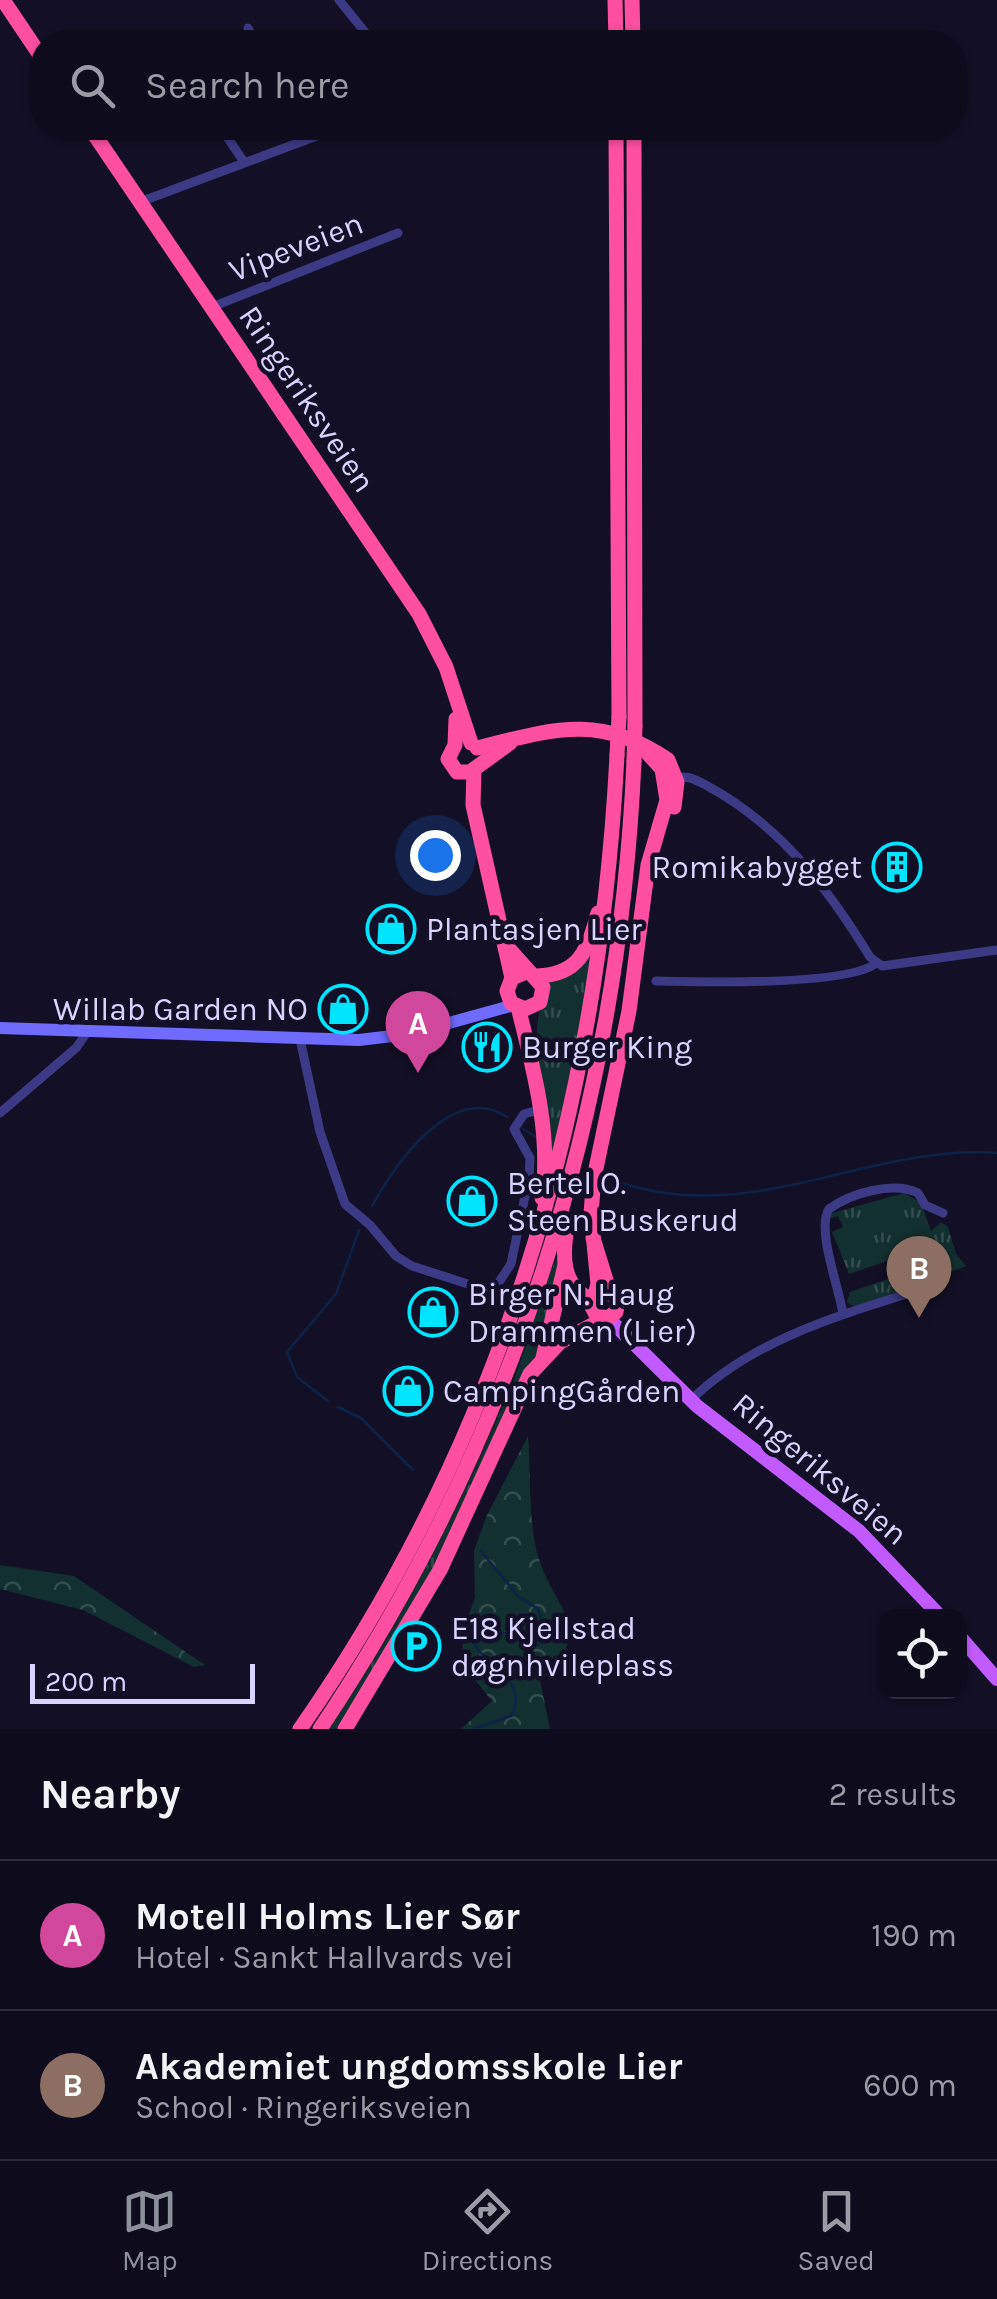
<!DOCTYPE html>
<meta charset="utf-8">
<style>
:root{--surface:#0e0b1c;--page:#1c1929;--text:#f1f3f6;--muted:#9b9ba3;--line:#2e2b3b;--accent:#8c9099}
body{margin:0;font-family:Karla,sans-serif;background:var(--page);color:var(--text)}
.controls{position:absolute;right:30px;bottom:30px;display:grid;overflow:hidden;border-radius:20px;box-shadow:0 2px 8px #0004}
.controls button{width:90px;height:90px;display:grid;place-items:center;padding:0;border:0;border-bottom:2px solid var(--line);background:var(--surface);color:var(--text);font:50px sans-serif}
.scale{position:absolute;left:30px;bottom:25px;width:225px;box-sizing:border-box;padding-left:10px;border:5px solid #d9d4ff;border-top:0;font-size:28px;line-height:35px;white-space:nowrap;color:#d9d4ff;-webkit-text-stroke:8px #130f26;paint-order:stroke}
.you{position:absolute;left:435px;top:855px;width:35px;height:35px;margin:-25px;border:8px solid #fff;border-radius:50%;background:#1a73e8;box-shadow:0 0 0 15px #1a73e833}
.badge{display:grid;place-items:center;width:65px;height:65px;border-radius:50%;background:var(--accent);color:#fff;font-size:32px;font-weight:700}
.pin{position:absolute;translate:-50% -82px;filter:drop-shadow(0 2px 5px #0008)}
.pin::after{content:'';position:absolute;top:52px;width:35px;height:30px;background:inherit;clip-path:polygon(0 0,100% 0,50% 100%)}
.list{margin:0;padding:0;list-style:none}
h2{display:flex;justify-content:space-between;align-items:center;height:130px;margin:0;padding:0 40px;font-size:42px}
h2 small{font-size:32px;font-weight:400;color:var(--muted)}
.list li{display:grid;grid-template-columns:65px 1fr auto;gap:30px;align-items:center;box-sizing:border-box;height:150px;padding:0 40px;border-top:2px solid var(--line)}
.list b{display:block;font-size:38px;white-space:nowrap}
.list p{margin:0;font-size:32px;white-space:nowrap;color:var(--muted)}
.list em{font-size:32px;font-style:normal;color:var(--muted)}
.icon{flex:none;width:55px;height:55px;fill:none;stroke:currentColor;stroke-width:2;stroke-linecap:round;stroke-linejoin:round}
.map{position:relative;flex:none;width:997px;height:1729px;overflow:hidden}
.search{position:absolute;background:var(--surface);box-shadow:0 2px 8px #0004;left:30px;right:30px;top:30px;height:110px;display:flex;align-items:center;gap:25px;box-sizing:border-box;padding:0 35px;border-radius:40px;color:var(--muted);font-size:38px}
.sheet{height:430px;background:var(--surface)}
nav{display:flex;justify-content:space-around;align-items:center;box-sizing:border-box;height:140px;border-top:2px solid var(--line);background:var(--surface);font-size:28px;color:var(--muted)}
nav a{display:grid;justify-items:center;gap:5px}
nav .on{color:var(--accent)}
.map>svg:first-child{display:block}
.grass{fill:url(#grass-tufts)}
.forest{fill:url(#forest-crowns)}
.lines{fill:none;stroke-linecap:round;stroke-linejoin:round}
.stream{stroke:#0c2248;stroke-width:2.5}
.street{stroke:#3d3a85;stroke-width:9}
.secondary{stroke:#6f6bff;stroke-width:12}
.primary{stroke:#c25bff;stroke-width:14}
.highway{stroke:#ff4fa3;stroke-width:15}
.highway-bridge{stroke:#ff4fa3;stroke-width:15}
.labels{text-anchor:middle;dominant-baseline:central;stroke-width:9;stroke-linejoin:round;paint-order:stroke}
.street-label{font-size:32px;fill:#d9d4ff;stroke:#130f26}
.poi-label{font-size:32px;fill:#d9d4ff;stroke:#130f26;text-anchor:start}
</style>
<div class="map">
<svg width="997" height="1729" viewBox="0 0 997 1729">
<defs>
<pattern id="grass-tufts" width="24" height="20" patternUnits="userSpaceOnUse" patternTransform="scale(2.5)"><rect width="24" height="20" fill="#12302f"/><path d="M3 7l-1-3M5 7V3M7 7l1-3M15 17l-1-3M17 17v-4M19 17l1-3" fill="none" stroke="#344d4e"/></pattern>
<pattern id="forest-crowns" width="20" height="18" patternUnits="userSpaceOnUse" patternTransform="scale(2.5)"><rect width="20" height="18" fill="#12302f"/><path d="M2 6a3 3 0 1 1 6 0M12 15a3 3 0 1 1 6 0" fill="none" stroke="#344d4e"/></pattern>
</defs>
<rect width="100%" height="100%" fill="#130f26"/>
<g class="grass">
<path d="M587,956L593,958L552,1162C543,1115 524,1025 549,984C555,973 577,963 587,956Z"/>
<path d="M904,1193L921,1203L931,1231L941,1222L948,1227L956,1254L966,1266L939,1276L937,1270L932,1272L919,1245L906,1248L907,1254L849,1274L832,1232L843,1227L838,1216L828,1219L829,1214Z"/>
<path d="M560,1251L543,1341L467,1509L340,1729H329C401,1623 458,1511 508,1394C527,1350 540,1291 560,1251Z"/>
<path d="M911,1271V1283L919,1287L856,1308L847,1302L850,1292Z"/>
</g>
<g class="forest">
<path d="M528,1436C531,1471 528,1527 539,1559C556,1611 597,1631 540,1680L550,1729H461L492,1701L462,1664L463,1632L475,1597L474,1551L486,1517Z"/>
<path d="M0,1565L74,1576L205,1665L194,1667L83,1610L0,1589Z"/>
</g>
<g class="lines">
<g class="stream">
<path d="M523,1129L536,1137"/>
<path d="M608,1178C745,1232 863,1144 997,1153"/>
<path d="M372,1206C393,1167 452,1080 507,1117"/>
<path d="M328,1401L297,1377L287,1352L336,1294L359,1230"/>
<path d="M338,1407L361,1418L413,1470"/>
<path d="M473,1729L511,1716C532,1676 476,1664 473,1638L505,1633L531,1648L547,1640L538,1609L518,1596L481,1551"/>
</g>
<g class="street">
<path d="M339,0L373,42"/>
<path d="M248,28L256,42"/>
<path d="M221,128L244,162"/>
<path d="M140,202L338,128"/>
<path d="M212,307L398,233"/>
<path d="M675,778C688,775 693,779 704,784C779,824 826,885 870,957L882,966L997,950"/>
<path d="M656,981C696,982 850,986 876,963"/>
<path d="M300,1039L320,1132L345,1204L370,1225L396,1256L412,1266L480,1288L497,1285L511,1264L529,1177L530,1158L514,1129L524,1114L539,1110"/>
<path d="M0,1113L76,1048L88,1031"/>
<path d="M843,1314C839,1287 816,1229 829,1209C851,1193 893,1181 918,1193L925,1205L943,1213"/>
<path d="M691,1400C750,1342 833,1317 910,1293"/>
</g>
<path class="secondary" d="M0,1028L359,1040L409,1034L514,1005"/>
<g class="primary">
<path d="M608,1318L697,1406L859,1531L940,1616"/>
<path d="M960,1637L997,1679"/>
</g>
<g class="highway">
<path d="M3,0L42,58"/>
<path d="M615,0L616,42"/>
<path d="M632,0L633,42"/>
<path d="M90,128L419,614L446,667L471,743"/>
<path d="M616,128L619,717"/>
<path d="M634,128L635,726"/>
<path d="M456,719L455,745L448,759L457,772H470L510,743"/>
<path d="M477,748C550,730 599,712 668,760L677,782L674,807"/>
<path d="M474,770L473,805L512,978"/>
<path d="M509,949L543,987L540,1002L525,1009L511,1003L507,991L512,978L526,972"/>
<path d="M537,976C579,975 588,950 598,913"/>
<path d="M518,1007C533,1067 552,1135 542,1198"/>
<path d="M568,1222C562,1253 560,1286 592,1300"/>
<path d="M593,1238L610,1293L618,1301L616,1312L608,1318L597,1316L592,1307L598,1284L591,1213L594,1178L629,1011L648,865L667,800L662,769L643,748"/>
<path d="M543,1358L565,1265"/>
<path d="M300,1729C504,1437 599,1107 617,755"/>
<path d="M320,1729C514,1440 619,1108 634,761"/>
<path d="M345,1729L440,1570L530,1374L560,1342L604,1319"/>
</g>
<g class="highway-bridge">
<path d="M617,755L619,717"/>
<path d="M634,761L635,726"/>
</g>
</g>
<defs>
<g id="building-ring" transform="scale(2.5)"><circle r="9.5" fill="#130f26" stroke="#00e5ff" stroke-width="1.5"/><path d="M-4-6H4V6H1V3H-1V6H-4ZM-2.5-4.3h1.7v1.8h-1.7ZM.8-4.3h1.7v1.8H.8ZM-2.5-1h1.7V.8h-1.7ZM.8-1h1.7V.8H.8Z" fill="#00e5ff"/></g>
<g id="shop-ring" transform="scale(2.5)"><circle r="9.5" fill="#130f26" stroke="#00e5ff" stroke-width="1.5"/><path d="M-5-2.5h2.3a2.7 3.5 0 0 1 5.4 0H5L5.5 6h-11ZM-1.5-2.5h3a1.5 2.3 0 0 0-3 0Z" fill="#00e5ff"/></g>
<g id="restaurant-ring" transform="scale(2.5)"><circle r="9.5" fill="#130f26" stroke="#00e5ff" stroke-width="1.5"/><path d="M-5-6h1v4h1v-4h1v4h1v-4h1v5L-1.5 .5V6h-2V.5L-5-1ZM5-6V6H3V1.5H1.5Q1.5-4 5-6Z" fill="#00e5ff"/></g>
<g id="parking-ring" transform="scale(2.5)"><circle r="9.5" fill="#130f26" stroke="#00e5ff" stroke-width="1.5"/><path d="M-3.5-5.5H1a3.5 3.5 0 0 1 0 7H-1V5.5H-3.5ZM-1-3.4V-.6H.8a1.4 1.4 0 0 0 0-2.8Z" fill="#00e5ff"/></g>
</defs>
<g fill-rule="evenodd">
<use href="#building-ring" x="897" y="867"/>
<use href="#shop-ring" x="391" y="929"/>
<use href="#shop-ring" x="343" y="1009"/>
<use href="#restaurant-ring" x="487" y="1047"/>
<use href="#shop-ring" x="472" y="1201"/>
<use href="#shop-ring" x="433" y="1312"/>
<use href="#shop-ring" x="408" y="1391"/>
<use href="#parking-ring" x="416" y="1646"/>
</g>
<g class="labels">
<g class="street-label">
<text transform="translate(296 247) rotate(-21)">Vipeveien</text>
<text transform="translate(307 399) rotate(56)">Ringeriksveien</text>
<text transform="translate(820 1469) rotate(40)">Ringeriksveien</text>
</g>
<g class="poi-label">
<text x="862" y="867" text-anchor="end">Romikabygget</text>
<text x="426" y="929">Plantasjen Lier</text>
<text x="308" y="1009" text-anchor="end">Willab Garden NO</text>
<text x="522" y="1047">Burger King</text>
<text x="507" y="1183">Bertel O.<tspan x="507" dy="37">Steen Buskerud</tspan></text>
<text x="468" y="1294">Birger N. Haug<tspan x="468" dy="37">Drammen (Lier)</tspan></text>
<text x="443" y="1391">CampingGården</text>
<text x="451" y="1628">E18 Kjellstad<tspan x="451" dy="37">døgnhvileplass</tspan></text>
</g>
</g>
</svg>
<div class="controls">
<button><svg class="icon" aria-label="locate" viewBox="0 0 24 24"><circle cx="12" cy="12" r="6"/><path d="M12 2v4M12 18v4M2 12h4M18 12h4"/></svg></button>
</div>
<div class="scale">200 m</div>
<div class="you"></div>
<div class="pin badge" style="left:418px;top:1073px;background:#d1479c">A</div>
<div class="pin badge" style="left:919px;top:1318px;background:#8d6e63">B</div>
<div class="search"><svg class="icon" aria-label="search" viewBox="0 0 24 24"><circle cx="10" cy="10" r="6"/><path d="M15 15l6 6"/></svg>Search here</div>
</div>
<section class="sheet">
<h2>Nearby<small>2 results</small></h2>
<ul class="list">
<li><span class="badge" style="background:#d1479c">A</span><div><b>Motell Holms Lier Sør</b><p>Hotel · Sankt Hallvards vei</p></div><em>190 m</em></li>
<li><span class="badge" style="background:#8d6e63">B</span><div><b>Akademiet ungdomsskole Lier</b><p>School · Ringeriksveien</p></div><em>600 m</em></li>
</ul>
</section>
<nav>
<a class="on"><svg class="icon" aria-label="map" viewBox="0 0 24 24"><path d="M3 6l6-2 6 2 6-2v14l-6 2-6-2-6 2zM9 4v14M15 6v14"/></svg>Map</a>
<a><svg class="icon" aria-label="directions" viewBox="0 0 24 24"><path d="M12 3l9 9-9 9-9-9zM9 14v-3h6M13 9l2 2-2 2"/></svg>Directions</a>
<a><svg class="icon" aria-label="saved" viewBox="0 0 24 24"><path d="M7 4h10v16l-5-4-5 4z"/></svg>Saved</a>
</nav>
